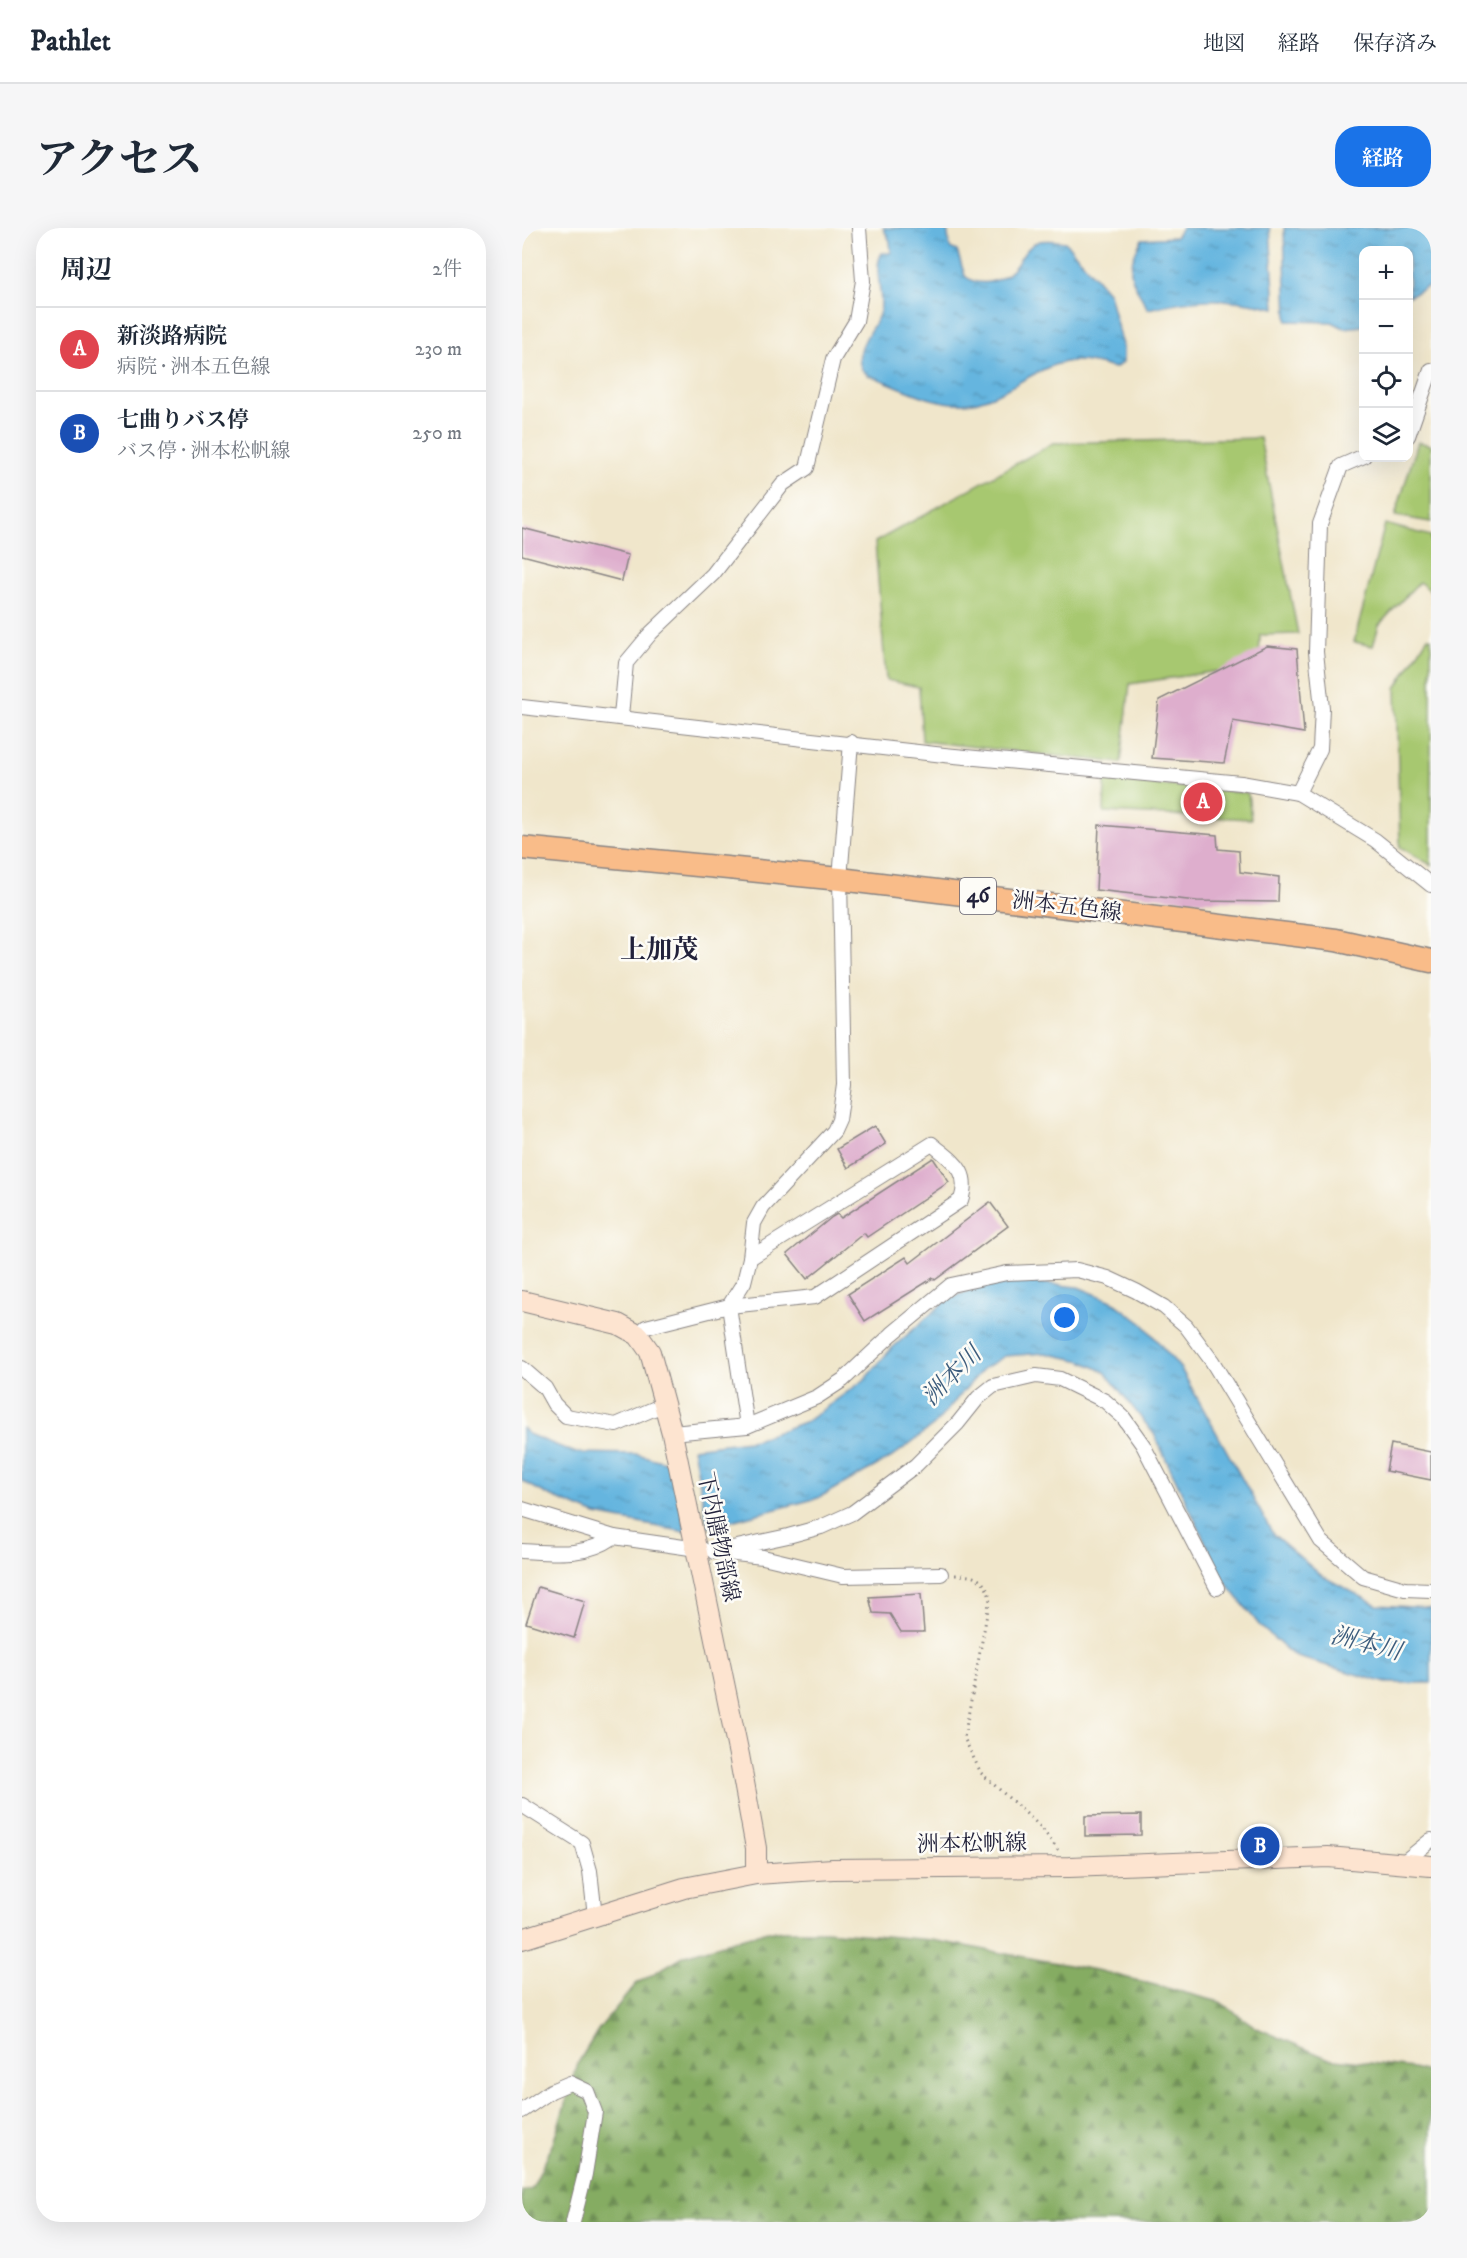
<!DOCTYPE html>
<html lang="ja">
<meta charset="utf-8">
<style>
:root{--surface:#fff;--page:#f6f6f7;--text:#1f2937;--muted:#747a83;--line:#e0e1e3;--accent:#1a73e8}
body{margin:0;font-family:"IM FELL DW Pica","Noto Serif JP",serif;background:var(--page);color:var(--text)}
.controls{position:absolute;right:18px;top:18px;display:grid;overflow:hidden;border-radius:12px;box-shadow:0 6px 24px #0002}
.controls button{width:54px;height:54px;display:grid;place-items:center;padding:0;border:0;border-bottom:2px solid var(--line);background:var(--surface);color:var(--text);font:30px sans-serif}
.you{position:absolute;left:543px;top:1090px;width:21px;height:21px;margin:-15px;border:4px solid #fff;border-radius:50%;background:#1a73e8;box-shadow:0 0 0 9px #1a73e833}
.badge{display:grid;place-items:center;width:39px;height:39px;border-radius:50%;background:var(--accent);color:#fff;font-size:20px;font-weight:700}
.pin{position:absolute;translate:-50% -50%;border:3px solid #fff;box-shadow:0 2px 6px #0006}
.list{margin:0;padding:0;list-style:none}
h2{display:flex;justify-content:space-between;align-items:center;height:78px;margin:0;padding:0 24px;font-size:26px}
h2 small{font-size:20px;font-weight:400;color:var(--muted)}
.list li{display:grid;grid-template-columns:39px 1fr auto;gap:18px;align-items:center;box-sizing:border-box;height:84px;padding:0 24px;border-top:2px solid var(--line)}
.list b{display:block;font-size:22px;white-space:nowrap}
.list p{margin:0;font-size:20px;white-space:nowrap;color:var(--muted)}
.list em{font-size:20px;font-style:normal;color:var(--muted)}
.icon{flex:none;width:33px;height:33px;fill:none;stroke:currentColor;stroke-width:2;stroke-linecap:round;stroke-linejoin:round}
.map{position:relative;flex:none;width:909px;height:1994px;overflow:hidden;border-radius:24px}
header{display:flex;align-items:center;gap:36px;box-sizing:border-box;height:84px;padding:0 30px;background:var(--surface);border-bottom:2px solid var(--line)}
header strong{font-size:28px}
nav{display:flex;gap:33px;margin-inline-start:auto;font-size:21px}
.intro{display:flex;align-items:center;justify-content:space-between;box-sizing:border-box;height:144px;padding:0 36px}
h1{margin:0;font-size:42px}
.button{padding:15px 27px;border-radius:24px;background:var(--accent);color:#fff;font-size:21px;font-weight:700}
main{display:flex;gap:36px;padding:0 36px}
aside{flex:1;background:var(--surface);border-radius:24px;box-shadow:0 6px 24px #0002}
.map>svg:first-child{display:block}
.green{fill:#a7c870;stroke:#647556;stroke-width:1.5}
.forest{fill:url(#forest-firs);stroke:#54674e;stroke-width:1.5}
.water{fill:url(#water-ripples);stroke:#446c8d;stroke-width:1.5}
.building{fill:#deaecd}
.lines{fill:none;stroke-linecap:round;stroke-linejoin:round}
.street-casing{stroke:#898483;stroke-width:16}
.secondary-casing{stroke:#898483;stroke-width:22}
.primary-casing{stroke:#898483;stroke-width:25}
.path{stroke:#898483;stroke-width:3;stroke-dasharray:1.5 4.5;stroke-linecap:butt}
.street{stroke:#fff;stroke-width:14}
.secondary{stroke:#fde4d0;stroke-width:20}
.primary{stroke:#f9bc89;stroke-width:22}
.labels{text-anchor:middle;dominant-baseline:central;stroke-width:5;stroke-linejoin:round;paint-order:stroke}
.shield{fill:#fdfcf7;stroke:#646373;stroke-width:1.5}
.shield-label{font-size:21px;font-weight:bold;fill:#22223b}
.street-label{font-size:22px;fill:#22223b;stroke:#fdfcf7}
.water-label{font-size:24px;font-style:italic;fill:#3d5d7d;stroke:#fdfcf7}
.quarter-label{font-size:26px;font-weight:bold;fill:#22223b;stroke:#fdfcf7}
</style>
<header>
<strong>Pathlet</strong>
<nav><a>地図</a><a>経路</a><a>保存済み</a></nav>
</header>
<div class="intro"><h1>アクセス</h1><a class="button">経路</a></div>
<main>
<aside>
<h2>周辺<small>2件</small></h2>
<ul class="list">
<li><span class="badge" style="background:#e0444e">A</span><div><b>新淡路病院</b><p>病院 · 洲本五色線</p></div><em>230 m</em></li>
<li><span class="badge" style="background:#1a4fb4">B</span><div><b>七曲りバス停</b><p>バス停 · 洲本松帆線</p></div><em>250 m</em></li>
</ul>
</aside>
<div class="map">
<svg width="909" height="1994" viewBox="0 0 909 1994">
<defs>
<pattern id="forest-firs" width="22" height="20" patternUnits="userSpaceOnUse" patternTransform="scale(1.5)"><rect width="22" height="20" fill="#85ac62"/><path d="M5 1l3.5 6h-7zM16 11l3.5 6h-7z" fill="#6c8c52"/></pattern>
<pattern id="water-ripples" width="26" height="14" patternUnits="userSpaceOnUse" patternTransform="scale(1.5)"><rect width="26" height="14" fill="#65b5df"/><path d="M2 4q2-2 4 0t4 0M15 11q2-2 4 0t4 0" fill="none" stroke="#5393b6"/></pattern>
</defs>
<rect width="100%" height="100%" fill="#fdfcf7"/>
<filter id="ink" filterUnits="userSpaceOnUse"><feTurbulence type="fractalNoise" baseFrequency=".0167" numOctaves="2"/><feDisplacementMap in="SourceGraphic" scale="12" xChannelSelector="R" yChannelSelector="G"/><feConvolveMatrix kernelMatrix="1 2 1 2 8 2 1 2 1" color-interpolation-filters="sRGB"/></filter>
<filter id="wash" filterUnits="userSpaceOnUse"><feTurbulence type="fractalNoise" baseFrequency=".008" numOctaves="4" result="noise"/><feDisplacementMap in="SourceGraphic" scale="24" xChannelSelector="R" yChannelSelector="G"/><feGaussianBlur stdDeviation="1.35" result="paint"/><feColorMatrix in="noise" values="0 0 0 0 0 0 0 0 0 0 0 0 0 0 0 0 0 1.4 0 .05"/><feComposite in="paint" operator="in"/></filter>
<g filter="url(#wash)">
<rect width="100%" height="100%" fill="#f0e6cb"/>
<g class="green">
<path d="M738,210L776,406L738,407L737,437L608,456L599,535L400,513L397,459L364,452L353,314L531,215Z"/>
<path d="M896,214L909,217V294L873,288Z"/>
<path d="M863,296L909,308V363L897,354L857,397L851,418L832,414Z"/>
<path d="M906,409L909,410V637L878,619L874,460Z"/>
<path d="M583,552L726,565L729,591L582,584Z"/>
</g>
<path class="forest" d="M246,1703H303L410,1712L579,1743L698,1774L735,1800L805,1830L891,1840L909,1845V1994H0V1964L10,1961L31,1915L56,1835L76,1802L114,1756L163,1727Z"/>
<g class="water">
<path d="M361,0H425L428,20L435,23L443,48C456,60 479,54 490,42C499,33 502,20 515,14C523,11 534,13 543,14L587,65L601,121V134L593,140C580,137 566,132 553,133C515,134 482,173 442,175C409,177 376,157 346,147C325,133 348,104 356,89C365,70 349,43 360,25H369L368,13Z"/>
<path d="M660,0H748L753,80C703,69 676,69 626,81C609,50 601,45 620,11L653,9Z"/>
<path d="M762,0H909V57L887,68L886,22H842L841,98L822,100L810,94L765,93Z"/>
<path d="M500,1053L556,1059L590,1073L621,1096L659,1141L751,1306L800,1348L855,1377L909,1380V1455H864L772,1428L738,1398L701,1351L632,1206L583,1144L560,1133L523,1125L483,1128L461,1141L412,1197L370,1229L296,1270L186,1299L171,1220L234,1212L285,1193L342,1152L369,1121L426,1071L457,1059Z"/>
<path d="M0,1200L6,1206L54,1225L115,1226L150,1236L164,1304L74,1287L28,1268L0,1253Z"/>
</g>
<g id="blocks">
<g class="building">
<path d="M0,300L106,327L100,353L0,327Z"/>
<path d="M745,418L775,421L782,505L711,493L702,535L630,530L637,472Z"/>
<path d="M577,597L695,607L696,621L717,623L718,644L757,649L756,674L675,673L574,662Z"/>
<path d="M353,898L364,916L326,940L315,921Z"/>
<path d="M411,930L427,954L345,1009L342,1005L285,1051L265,1026L310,989L315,986L319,990Z"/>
<path d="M468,974L486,998L413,1052L411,1050L343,1093L326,1066L384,1029L388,1035Z"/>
<path d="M869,1216L909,1224V1252L864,1243Z"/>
<path d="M16,1359L63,1373L52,1410L4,1395Z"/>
<path d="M399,1366L402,1404H379L368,1386L351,1385L347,1369Z"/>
<path d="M619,1587V1607L563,1608V1588Z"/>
</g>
</g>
</g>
<g filter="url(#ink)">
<use href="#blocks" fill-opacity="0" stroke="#898483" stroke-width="1.5"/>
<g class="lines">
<g class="street-casing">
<g id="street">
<path d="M886,208L909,142"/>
<path d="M0,479L422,527L719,555L776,565L853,612L909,657"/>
<path d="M99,488L104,435L129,405L191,346L261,256L285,240L311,131L334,93L341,53L337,0"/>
<path d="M776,565L798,521L800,480L794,424L798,296L819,238L842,228"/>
<path d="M116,1107L124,1099L207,1078L222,1054L228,1030L232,995L241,979L312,903L317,892L322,857L318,651L329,514"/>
<path d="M0,1140L23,1160L32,1176L44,1188L94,1197L143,1176"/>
<path d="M225,1198L207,1078L293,1069L439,972C449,942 431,934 410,916L228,1030"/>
<path d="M150,1205L225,1198L295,1169L321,1152L370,1106L429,1057L485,1045L555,1042L586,1050L614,1063L642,1079L664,1098L690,1133L799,1313L841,1349L883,1361L909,1362"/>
<path d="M0,1281L92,1309"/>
<path d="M0,1323C34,1325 63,1329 92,1309L182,1322"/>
<path d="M192,1324L266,1308L299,1299L330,1285L394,1237L436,1195L456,1170L471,1158L514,1148L538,1151L583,1173L601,1189L621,1217L695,1360"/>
<path d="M204,1325L241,1329L321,1348L419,1346"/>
<path d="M0,1577L60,1615L68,1643L73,1688"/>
<path d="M882,1634L909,1612"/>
<path d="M0,1883L29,1863L48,1855L65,1863L73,1884L63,1946L51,1994"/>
</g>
</g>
<g class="secondary-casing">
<g id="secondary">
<path d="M0,1073L96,1096L116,1107L128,1124L150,1205L217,1527L234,1620V1646"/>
<path d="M0,1711L162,1660L234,1646L311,1641L547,1639L806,1629L909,1638"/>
</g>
</g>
<g class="primary-casing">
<path id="primary" d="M0,620L318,651L814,712L909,733"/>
</g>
<path class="path" d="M433,1347C452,1347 463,1350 468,1370L442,1510L459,1545L519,1599L536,1622"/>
<use href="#street" class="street"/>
<use href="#secondary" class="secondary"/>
<use href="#primary" class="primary"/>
</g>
</g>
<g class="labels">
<rect class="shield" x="438" y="650" width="36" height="36" rx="4.5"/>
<g class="shield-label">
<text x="456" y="668">46</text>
</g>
<g class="street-label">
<text transform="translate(545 679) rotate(7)">洲本五色線</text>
<text transform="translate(196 1309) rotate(78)">下内膳物部線</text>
<text transform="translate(450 1616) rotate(-1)">洲本松帆線</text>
</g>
<g class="water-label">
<text transform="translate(430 1148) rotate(-45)">洲本川</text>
<text transform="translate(844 1416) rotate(14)">洲本川</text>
</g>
<g class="quarter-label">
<text x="137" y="722">上加茂</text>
</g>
</g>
</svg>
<div class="controls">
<button>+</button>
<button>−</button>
<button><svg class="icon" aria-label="locate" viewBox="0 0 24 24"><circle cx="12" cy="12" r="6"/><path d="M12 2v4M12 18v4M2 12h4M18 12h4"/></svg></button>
<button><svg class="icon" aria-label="layers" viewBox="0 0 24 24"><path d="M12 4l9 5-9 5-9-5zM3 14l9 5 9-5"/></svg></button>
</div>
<div class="you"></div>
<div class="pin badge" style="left:681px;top:574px;background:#e0444e">A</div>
<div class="pin badge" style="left:738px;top:1618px;background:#1a4fb4">B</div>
</div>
</main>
